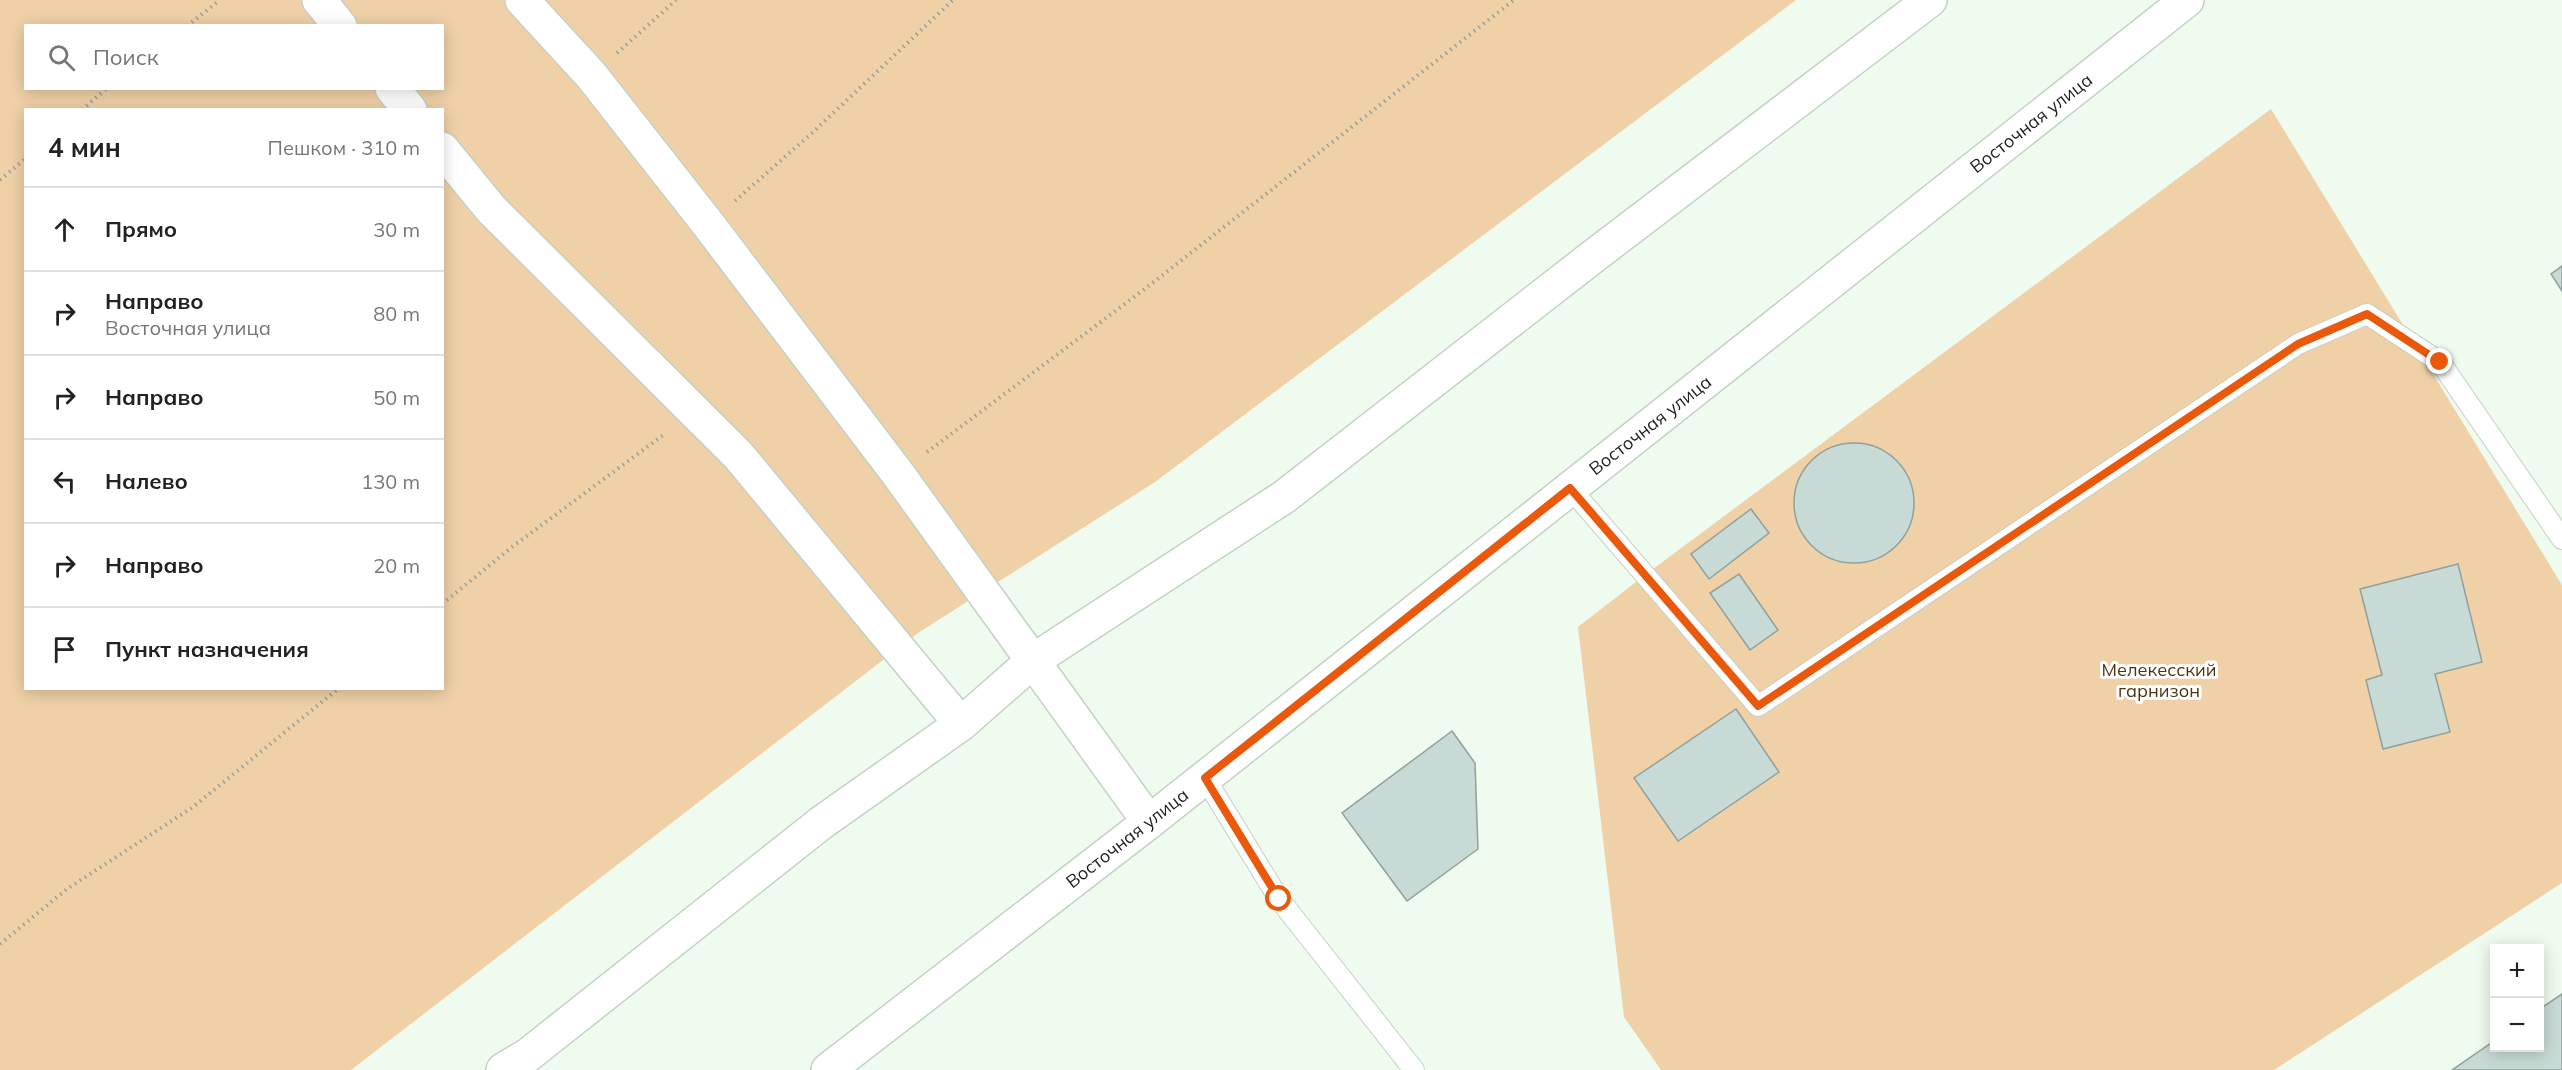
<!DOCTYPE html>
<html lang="ru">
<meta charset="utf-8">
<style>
:root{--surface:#fff;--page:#f2f2f2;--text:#222;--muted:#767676;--line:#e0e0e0}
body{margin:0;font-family:Mulish,sans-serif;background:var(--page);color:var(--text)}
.controls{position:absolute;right:18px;bottom:18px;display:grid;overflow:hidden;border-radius:0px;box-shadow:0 3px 15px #0003}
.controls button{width:54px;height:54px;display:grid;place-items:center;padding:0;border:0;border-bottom:2px solid var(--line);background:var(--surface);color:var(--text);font:30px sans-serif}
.stop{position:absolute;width:18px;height:18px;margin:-14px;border:4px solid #ea580c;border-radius:50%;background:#fff}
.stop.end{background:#ea580c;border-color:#fff;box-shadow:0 2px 6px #0008}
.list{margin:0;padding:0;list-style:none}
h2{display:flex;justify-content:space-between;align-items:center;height:78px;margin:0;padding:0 24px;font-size:26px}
h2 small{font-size:20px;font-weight:400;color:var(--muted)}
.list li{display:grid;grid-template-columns:39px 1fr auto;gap:18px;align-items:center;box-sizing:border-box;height:84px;padding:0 24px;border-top:2px solid var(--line)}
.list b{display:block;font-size:22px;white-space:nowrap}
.list p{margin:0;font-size:20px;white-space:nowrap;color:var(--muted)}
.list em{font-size:20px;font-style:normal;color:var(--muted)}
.icon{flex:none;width:33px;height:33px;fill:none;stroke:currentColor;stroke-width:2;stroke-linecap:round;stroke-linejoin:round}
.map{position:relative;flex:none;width:2562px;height:1070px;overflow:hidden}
.search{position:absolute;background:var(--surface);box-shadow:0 3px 15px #0003;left:24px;top:24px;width:420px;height:66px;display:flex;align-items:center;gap:15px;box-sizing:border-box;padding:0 21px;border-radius:0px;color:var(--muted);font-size:22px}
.panel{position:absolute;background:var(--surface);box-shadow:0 3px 15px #0003;left:24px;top:108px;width:420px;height:582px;border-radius:0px}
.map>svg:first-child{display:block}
.green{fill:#efd0a7;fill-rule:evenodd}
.building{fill:#c8dad5;stroke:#90a19d;stroke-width:1.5}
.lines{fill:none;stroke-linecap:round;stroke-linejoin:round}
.lane-casing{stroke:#c6d1c5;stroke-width:22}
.street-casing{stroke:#c6d1c5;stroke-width:36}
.path{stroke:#98a198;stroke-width:4;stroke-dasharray:1.5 4.5;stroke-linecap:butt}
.lane{stroke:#fff;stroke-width:20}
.street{stroke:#fff;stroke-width:33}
.route{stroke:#ea580c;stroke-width:8}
.labels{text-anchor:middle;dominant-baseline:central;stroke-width:6;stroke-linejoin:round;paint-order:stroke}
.street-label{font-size:18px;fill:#1c201c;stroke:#fff}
.park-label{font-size:18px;fill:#4c3514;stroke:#fff}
</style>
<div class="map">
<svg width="2562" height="1070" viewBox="0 0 2562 1070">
<rect width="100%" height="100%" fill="#effbef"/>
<g class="green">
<path d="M0,0H1796L1155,482L918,633L351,1070H0ZM26,26H442V88H26ZM26,110H442V688H26Z"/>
<path d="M2271,109L2562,585V883L2274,1070H1661L1624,1017L1578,627L1645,575Z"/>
</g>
<g class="building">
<path d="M2562,266V291L2551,274Z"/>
<circle cx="1854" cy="503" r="60"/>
<path d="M1751,509L1769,533L1709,579L1691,554Z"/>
<path d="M2458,564L2482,662L2435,674L2450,732L2383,749L2366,680L2382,675L2360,589Z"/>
<path d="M1739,574L1778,630L1750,650L1710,593Z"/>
<path d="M1736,709L1779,772L1678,841L1634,778Z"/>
<path d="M1452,731L1475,763L1478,849L1407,901L1342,813Z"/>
<path d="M2562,994V1070H2452L2494,1041V1048H2540V1009Z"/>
</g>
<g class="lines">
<g class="lane-casing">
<g id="lane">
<path d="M1570,488L1758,706L2298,344L2367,314L2440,362L2562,539"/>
<path d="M1205,778L1279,899L1414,1070"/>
</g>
</g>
<g class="street-casing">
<g id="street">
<path d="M319,0L340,26"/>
<path d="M522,0L591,75L708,224L898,474L1149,822"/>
<path d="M392,88L410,110"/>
<path d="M442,149L491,209L738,455L961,724"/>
<path d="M503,1070L528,1055L821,823L961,724L1034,660L1284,497L1595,255L1930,0"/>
<path d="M828,1070L1149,822L2187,0"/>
</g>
</g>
<g class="path">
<path d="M187,26L220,0"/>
<path d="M617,53L676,0"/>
<path d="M82,110L107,88"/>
<path d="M0,180L26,158"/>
<path d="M735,201L812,133L953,0"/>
<path d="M927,452L1146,288L1514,0"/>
<path d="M442,604L512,547L666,433"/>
<path d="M0,944L67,889L193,807L339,688"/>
</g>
<use href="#lane" class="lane"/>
<use href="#street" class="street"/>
</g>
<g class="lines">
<path class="route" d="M1279,899L1205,778L1570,488L1758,706L2298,344L2367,314L2440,362"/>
</g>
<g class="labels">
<g class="street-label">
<text transform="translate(2031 123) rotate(-38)">Восточная улица</text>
<text transform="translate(1650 425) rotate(-38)">Восточная улица</text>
<text transform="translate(1127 838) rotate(-38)">Восточная улица</text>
</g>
<g class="park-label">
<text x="2159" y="669">Мелекесский<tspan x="2159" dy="21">гарнизон</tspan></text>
</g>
</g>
</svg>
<div class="controls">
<button>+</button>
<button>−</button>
</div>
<div class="stop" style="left:1279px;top:899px"></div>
<div class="stop end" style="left:2440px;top:362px"></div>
<div class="search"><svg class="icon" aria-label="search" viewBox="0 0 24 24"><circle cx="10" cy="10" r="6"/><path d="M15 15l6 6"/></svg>Поиск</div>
<section class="panel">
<h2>4 мин<small>Пешком · 310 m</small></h2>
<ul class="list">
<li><svg class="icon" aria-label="ahead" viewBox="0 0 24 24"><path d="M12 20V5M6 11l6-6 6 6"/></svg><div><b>Прямо</b></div><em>30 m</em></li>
<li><svg class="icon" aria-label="right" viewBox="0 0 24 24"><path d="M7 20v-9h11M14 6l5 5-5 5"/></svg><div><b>Направо</b><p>Восточная улица</p></div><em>80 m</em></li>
<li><svg class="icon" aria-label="right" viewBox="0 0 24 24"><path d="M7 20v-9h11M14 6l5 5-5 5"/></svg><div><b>Направо</b></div><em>50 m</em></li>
<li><svg class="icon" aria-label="left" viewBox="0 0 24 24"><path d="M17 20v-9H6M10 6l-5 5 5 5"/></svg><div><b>Налево</b></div><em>130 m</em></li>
<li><svg class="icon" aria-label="right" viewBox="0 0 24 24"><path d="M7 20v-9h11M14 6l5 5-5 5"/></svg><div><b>Направо</b></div><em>20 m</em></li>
<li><svg class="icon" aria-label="arrive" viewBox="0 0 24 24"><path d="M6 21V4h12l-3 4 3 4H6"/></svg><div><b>Пункт назначения</b></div></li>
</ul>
</section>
</div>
